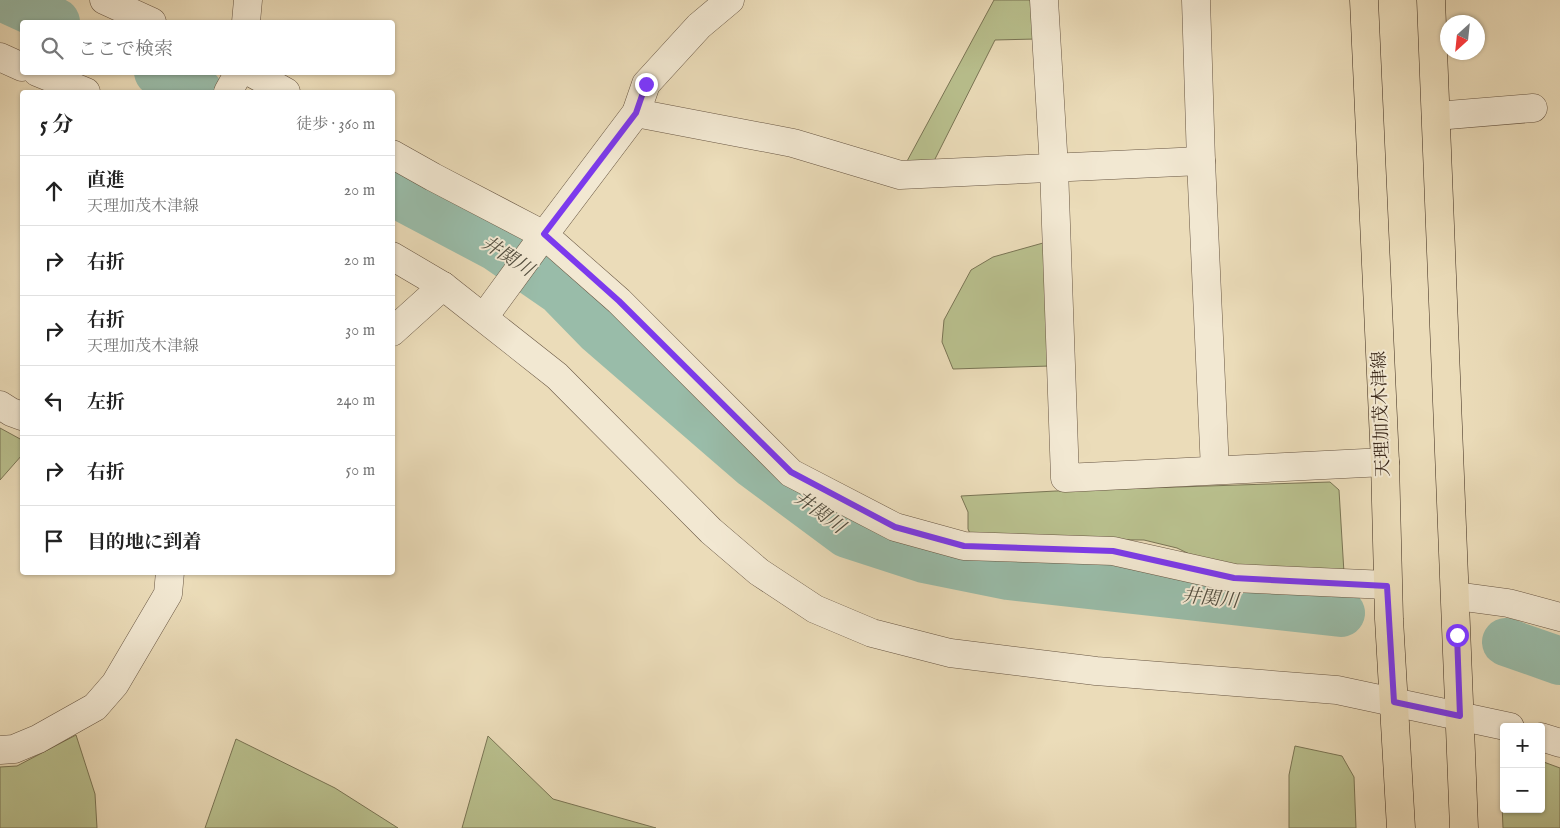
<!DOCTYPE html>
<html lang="ja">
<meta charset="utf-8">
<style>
:root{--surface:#fff;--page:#f6f6f6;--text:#222;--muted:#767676;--line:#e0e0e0}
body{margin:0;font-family:"IM FELL English","Noto Serif JP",serif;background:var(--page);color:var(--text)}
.controls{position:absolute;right:15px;bottom:15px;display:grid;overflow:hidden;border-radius:5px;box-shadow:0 1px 4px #0004}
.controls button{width:45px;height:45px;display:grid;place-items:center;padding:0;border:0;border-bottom:1px solid var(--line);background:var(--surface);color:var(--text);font:25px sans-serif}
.compass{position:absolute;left:1440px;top:15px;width:45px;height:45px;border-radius:50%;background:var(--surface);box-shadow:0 1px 4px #0004;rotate:207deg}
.stop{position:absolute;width:15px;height:15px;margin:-11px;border:4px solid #7c3aed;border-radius:50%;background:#fff}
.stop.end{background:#7c3aed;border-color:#fff;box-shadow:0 1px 5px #0008}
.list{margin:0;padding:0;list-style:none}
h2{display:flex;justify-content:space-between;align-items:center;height:65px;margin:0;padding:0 20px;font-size:21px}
h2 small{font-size:16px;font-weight:400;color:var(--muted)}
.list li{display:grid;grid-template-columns:32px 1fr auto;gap:15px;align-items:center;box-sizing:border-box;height:70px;padding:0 20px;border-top:1px solid var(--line)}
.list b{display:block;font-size:19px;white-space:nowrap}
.list p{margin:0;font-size:16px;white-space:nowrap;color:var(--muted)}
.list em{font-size:16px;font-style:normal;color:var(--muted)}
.icon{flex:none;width:28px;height:28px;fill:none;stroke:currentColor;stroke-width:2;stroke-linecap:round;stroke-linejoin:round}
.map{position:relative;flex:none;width:1560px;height:828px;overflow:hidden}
.search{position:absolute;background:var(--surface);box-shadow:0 1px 4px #0004;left:20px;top:20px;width:375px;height:55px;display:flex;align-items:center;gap:12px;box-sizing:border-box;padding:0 18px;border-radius:5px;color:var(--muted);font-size:19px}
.panel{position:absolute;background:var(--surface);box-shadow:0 1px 4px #0004;left:20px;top:90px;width:375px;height:485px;border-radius:5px}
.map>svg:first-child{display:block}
.green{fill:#b9c08e;stroke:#7a7555}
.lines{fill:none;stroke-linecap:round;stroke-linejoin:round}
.river{stroke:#99bca9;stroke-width:48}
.minor-casing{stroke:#685643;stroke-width:29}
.major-casing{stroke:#3c2a1c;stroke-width:29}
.minor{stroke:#f2e8d2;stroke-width:28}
.major{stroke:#ebdcb9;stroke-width:28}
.route{stroke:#7c3aed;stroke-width:6}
.labels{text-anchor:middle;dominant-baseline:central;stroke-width:4;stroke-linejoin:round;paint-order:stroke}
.street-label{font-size:18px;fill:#3c2a1c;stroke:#f2e8d2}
.water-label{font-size:19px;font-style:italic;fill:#534e3f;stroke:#f2e8d2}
</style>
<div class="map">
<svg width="1560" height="828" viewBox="0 0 1560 828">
<rect width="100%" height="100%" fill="#ebdcb9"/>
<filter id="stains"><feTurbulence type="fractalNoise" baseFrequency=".004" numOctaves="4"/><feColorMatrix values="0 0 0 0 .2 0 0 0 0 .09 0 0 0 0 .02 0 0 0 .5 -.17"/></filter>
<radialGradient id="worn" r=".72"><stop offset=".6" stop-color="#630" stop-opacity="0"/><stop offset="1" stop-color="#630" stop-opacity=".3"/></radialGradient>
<g class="green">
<path d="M994,0H1035L1036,39L995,40L933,163H906Z"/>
<path d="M1043,243L1050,366L953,369L942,342L944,320L971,270L993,257Z"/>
<path d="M0,428L22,440V455L0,480Z"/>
<path d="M1330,482L1339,490L1344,573L1212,565L1177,548L1144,540L972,538L968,529V512L961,496L1056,491Z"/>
<path d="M76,735L95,794L97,828H0V767L17,766Z"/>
<path d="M488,736L553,799L656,828H462Z"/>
<path d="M236,739L335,788L398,828H205Z"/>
<path d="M1295,746L1342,756L1354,777L1356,828H1289V775Z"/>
<path d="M1541,761L1560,768V828H1503L1502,804L1504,801V809H1541Z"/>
</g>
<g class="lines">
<g class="river">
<path d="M8,0L56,22"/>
<path d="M158,72L199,92"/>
<path d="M392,192L496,247L560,291L598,330L754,465L847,534L924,559L1008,576L1341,613"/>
<path d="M1506,642L1560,661"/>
</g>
<g class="minor-casing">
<g id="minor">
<path d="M104,0L152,22"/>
<path d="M1044,0L1054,168L1065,478L1385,462"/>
<path d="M1196,0L1201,161L1215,470"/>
<path d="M246,22L248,0"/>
<path d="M0,57L22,67"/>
<path d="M37,72L86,92"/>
<path d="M250,72L286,92"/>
<path d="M228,92L239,72"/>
<path d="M636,113L793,143L900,175L1201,161"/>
<path d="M1436,116L1533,108"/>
<path d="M392,154L433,177L544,235L619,301L791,473L895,527L964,546L1113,551L1234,578L1387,585"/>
<path d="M392,256L443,286L557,376L711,531L759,572L815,609L872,633L950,653L1096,671L1337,690L1510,727"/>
<path d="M484,317L544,235L636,113L646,84L699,26L730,0"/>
<path d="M392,332L443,286"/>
<path d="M0,405L11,412L22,416"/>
<path d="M1456,596L1508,603L1560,617"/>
<path d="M1541,737L1560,743"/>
<path d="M0,750L14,749L38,739L95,707L115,684L168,594L170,572"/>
</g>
</g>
<g class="major-casing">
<g id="major">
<path d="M1364,0L1385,462L1389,619L1401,828"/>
<path d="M1431,0L1464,828"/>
</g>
</g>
<use href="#minor" class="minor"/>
<use href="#major" class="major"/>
</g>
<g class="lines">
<path class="route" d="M646,84L636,113L544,234L619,301L791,472L895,527L964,546L1113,551L1234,578L1387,586L1394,702L1460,716L1457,635"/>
</g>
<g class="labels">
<g class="street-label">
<text transform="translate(1382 414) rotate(-92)">天理加茂木津線</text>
</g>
<g class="water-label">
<text transform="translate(507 257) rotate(33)">井関川</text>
<text transform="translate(819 513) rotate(36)">井関川</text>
<text transform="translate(1210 599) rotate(6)">井関川</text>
</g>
</g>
<rect width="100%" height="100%" filter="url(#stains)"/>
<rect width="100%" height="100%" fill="url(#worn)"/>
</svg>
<div class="controls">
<button>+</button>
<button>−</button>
</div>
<svg class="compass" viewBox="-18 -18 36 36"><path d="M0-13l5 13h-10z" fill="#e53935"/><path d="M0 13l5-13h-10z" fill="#767676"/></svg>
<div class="stop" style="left:1457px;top:635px"></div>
<div class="stop end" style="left:646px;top:84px"></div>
<div class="search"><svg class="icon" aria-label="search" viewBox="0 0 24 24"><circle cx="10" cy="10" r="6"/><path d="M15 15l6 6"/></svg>ここで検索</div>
<section class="panel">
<h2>5 分<small>徒歩 · 360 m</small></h2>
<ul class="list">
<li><svg class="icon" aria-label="ahead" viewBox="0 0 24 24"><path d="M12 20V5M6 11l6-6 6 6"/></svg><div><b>直進</b><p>天理加茂木津線</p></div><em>20 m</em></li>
<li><svg class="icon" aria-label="right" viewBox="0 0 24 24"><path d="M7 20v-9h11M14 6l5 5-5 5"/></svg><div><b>右折</b></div><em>20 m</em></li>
<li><svg class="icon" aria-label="right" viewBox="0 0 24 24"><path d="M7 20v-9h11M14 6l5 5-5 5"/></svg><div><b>右折</b><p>天理加茂木津線</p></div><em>30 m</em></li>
<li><svg class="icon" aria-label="left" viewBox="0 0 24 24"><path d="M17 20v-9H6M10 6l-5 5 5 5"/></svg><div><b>左折</b></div><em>240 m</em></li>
<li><svg class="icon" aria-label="right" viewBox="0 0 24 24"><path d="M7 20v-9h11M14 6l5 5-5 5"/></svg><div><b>右折</b></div><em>50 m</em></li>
<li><svg class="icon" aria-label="arrive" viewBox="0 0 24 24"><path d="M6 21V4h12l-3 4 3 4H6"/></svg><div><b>目的地に到着</b></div></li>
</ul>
</section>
</div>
